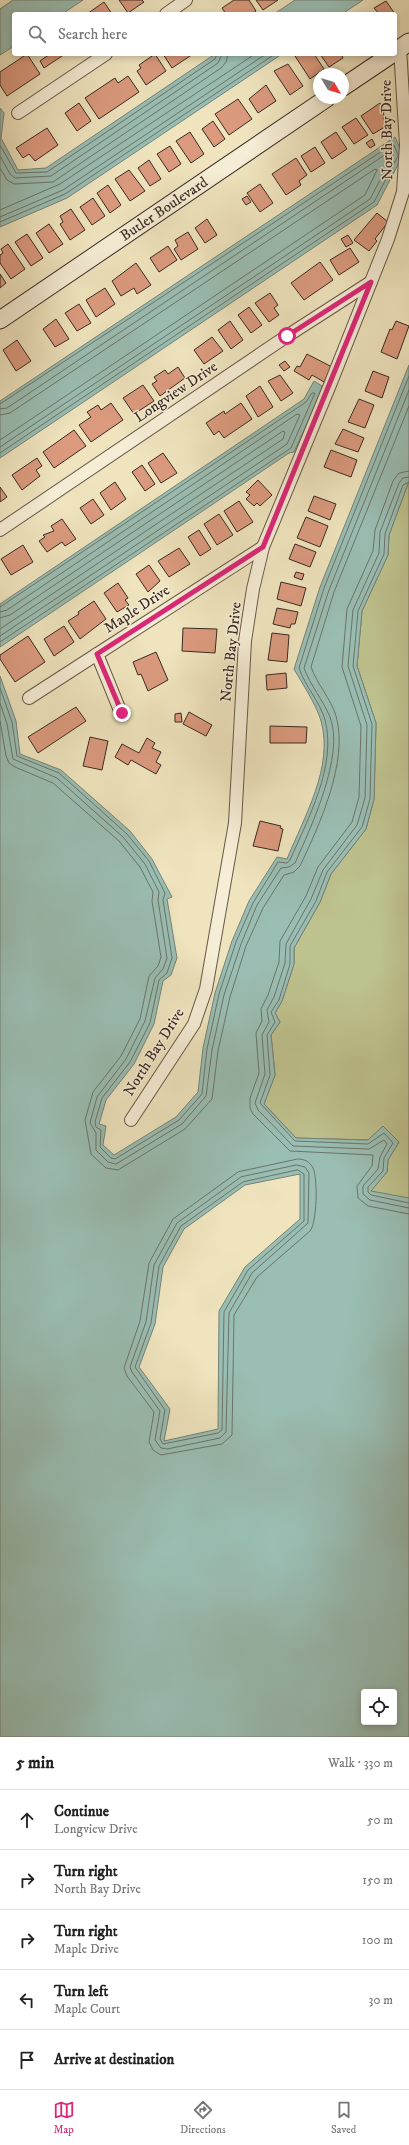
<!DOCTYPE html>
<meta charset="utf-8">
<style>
:root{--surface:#fff;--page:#f6f6f6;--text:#222;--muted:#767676;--line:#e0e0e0;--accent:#db2777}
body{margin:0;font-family:"IM FELL DW Pica",serif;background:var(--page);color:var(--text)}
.controls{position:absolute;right:12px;bottom:12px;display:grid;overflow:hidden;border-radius:4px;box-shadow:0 2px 6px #0003}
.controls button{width:36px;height:36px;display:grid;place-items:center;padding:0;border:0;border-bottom:1px solid var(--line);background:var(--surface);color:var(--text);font:20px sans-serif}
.compass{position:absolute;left:313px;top:68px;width:36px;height:36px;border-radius:50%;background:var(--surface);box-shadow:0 2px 6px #0003;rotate:128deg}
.stop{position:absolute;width:12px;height:12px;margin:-9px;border:3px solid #db2777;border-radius:50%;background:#fff}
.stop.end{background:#db2777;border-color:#fff;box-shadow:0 1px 4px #0008}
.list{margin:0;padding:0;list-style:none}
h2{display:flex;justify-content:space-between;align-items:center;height:52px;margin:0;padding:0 16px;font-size:17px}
h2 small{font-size:13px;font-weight:400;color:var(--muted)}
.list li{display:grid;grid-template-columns:26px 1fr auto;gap:12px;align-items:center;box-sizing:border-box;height:60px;padding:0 16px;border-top:1px solid var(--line)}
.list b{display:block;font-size:15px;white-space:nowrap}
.list p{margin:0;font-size:13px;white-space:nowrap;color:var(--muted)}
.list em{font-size:13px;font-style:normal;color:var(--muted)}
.icon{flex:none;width:22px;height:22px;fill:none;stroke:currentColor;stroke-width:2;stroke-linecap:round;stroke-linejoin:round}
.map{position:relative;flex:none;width:409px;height:1737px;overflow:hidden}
.search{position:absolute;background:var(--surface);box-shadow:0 2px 6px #0003;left:12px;right:12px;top:12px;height:44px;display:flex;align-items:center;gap:10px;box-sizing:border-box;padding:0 14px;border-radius:4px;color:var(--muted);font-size:15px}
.sheet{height:352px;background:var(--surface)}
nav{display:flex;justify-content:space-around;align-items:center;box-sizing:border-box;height:56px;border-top:1px solid var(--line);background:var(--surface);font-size:11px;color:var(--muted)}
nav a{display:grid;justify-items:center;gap:2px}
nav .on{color:var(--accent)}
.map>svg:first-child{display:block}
.green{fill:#bec28e;stroke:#7c7658}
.water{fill:#9abeb3;stroke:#738379;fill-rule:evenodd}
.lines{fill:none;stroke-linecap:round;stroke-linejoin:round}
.shore{stroke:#6a746b;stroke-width:1}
.building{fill:#db9a7e;stroke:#392a23}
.street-casing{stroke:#66584a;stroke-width:14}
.secondary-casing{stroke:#392a23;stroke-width:19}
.street{stroke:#f5edd5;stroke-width:12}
.secondary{stroke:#f5edd5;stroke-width:17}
.route{stroke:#db2777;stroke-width:5}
.labels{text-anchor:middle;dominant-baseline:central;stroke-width:3;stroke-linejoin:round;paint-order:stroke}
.street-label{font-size:15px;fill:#392a23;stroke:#f5edd5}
</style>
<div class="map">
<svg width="409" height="1737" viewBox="0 0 409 1737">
<rect width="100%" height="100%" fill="#efe4be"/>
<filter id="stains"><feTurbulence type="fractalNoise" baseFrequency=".005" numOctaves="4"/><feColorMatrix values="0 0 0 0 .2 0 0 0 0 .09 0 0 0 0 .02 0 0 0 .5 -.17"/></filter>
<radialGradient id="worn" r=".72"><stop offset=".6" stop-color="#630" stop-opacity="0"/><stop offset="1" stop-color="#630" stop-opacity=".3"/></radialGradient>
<path class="green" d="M409,481V1198L407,1199L370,1191L387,1172L388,1160L399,1142L383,1127L368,1140L296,1138L264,1104L275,1075L271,1035L280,1022L275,1013L282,1001L294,964V948L320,902L331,874L366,829L374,799L376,723L357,666L362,611L388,555L389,535Z"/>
<g class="water">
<path d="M13,0H83L62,14H14V46L0,55V9Z"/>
<path d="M295,0H363L342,14H274Z"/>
<path d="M215,54H282L67,198L0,227V108L4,113L1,138L18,170L46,168Z"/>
<path d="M395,137L403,155L377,205L0,458V401Z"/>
<path d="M409,365V481L389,535L388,555L362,611L357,666L376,723L374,799L366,829L331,874L320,902L294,948V964L282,1001L275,1013L280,1022L271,1035L275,1075L264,1104L296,1138L368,1140L383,1126L399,1142L388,1160L387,1172L371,1191L409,1198V1737H0V676L16,721L20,754L61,770L130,831L152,859L172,897L167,899L177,958L171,975L163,981L154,1024L134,1064L106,1100L99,1124L106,1126L103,1145L114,1155L176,1117L198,1092L203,1048L215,993L232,941L249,901L277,857L287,859C304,817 334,767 321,721C317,706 302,683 294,669L320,587ZM300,1174V1219L245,1267L219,1311L218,1429L164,1441L170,1409L139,1367L155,1324L163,1267L184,1229L245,1185ZM364,1692H394V1722H364Z"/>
<path d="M314,381L322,386L321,393L294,452L289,453L0,647V604L304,399Z"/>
</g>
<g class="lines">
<g class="shore">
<path d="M0,145L16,173L47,172L215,59L217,54"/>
<path d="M0,156L10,174L15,178L51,176L218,63L222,54"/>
<path d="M0,168L7,180L14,184L53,182L221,68L226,62L228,54"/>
<path d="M0,210L60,184L255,54"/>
<path d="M0,217L63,190L266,54"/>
<path d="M0,222L65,194L275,54"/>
<path d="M0,404L391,145H394L398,155"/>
<path d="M0,409L7,408L389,152L392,153L393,156L370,199L0,447"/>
<path d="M0,415L10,413L375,169L377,170L365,195L0,440"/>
<path d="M0,453L374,202L398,156"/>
<path d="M409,471L399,473L393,481L375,530L373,551L347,609L342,667L361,726L359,797L352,822L318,867L306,896L280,941L279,962L268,995L261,1009L262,1021L256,1033L259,1073L250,1098V1108L253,1114L290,1151L373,1155L372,1166L357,1186L358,1198L368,1206L409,1214"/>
<path d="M409,477L403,478L399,483L380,532L379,553L353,610L348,666L367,725L365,798L357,825L323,870L311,899L286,944L285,963L274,997L267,1010L269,1022L262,1035L265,1074L255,1103L258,1110L293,1146L369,1149L384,1140L387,1144L380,1157L378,1169L363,1186V1194L370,1200L409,1208"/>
<path d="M409,482L403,485L385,534L384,554L358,611L353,666L372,724L370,799L362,827L327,872L316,901L290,946V964L279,1000L271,1012L275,1022L267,1035L270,1075L260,1103L295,1141L368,1144L384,1133L393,1143L384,1158L383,1171L368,1187V1192L371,1195L409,1203"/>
<path d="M0,607L306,402L312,393H315L291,448L0,642"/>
<path d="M0,612L7,610L297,414L300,415L287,444L0,636"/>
<path d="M0,618L10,615L283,431L285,432L283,439L0,629"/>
<path d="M0,688L12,722L17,756L59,773L127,834L149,861L165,893L163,900L172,958L167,973L159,980L150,1023L130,1062L102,1098L95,1122L96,1127L101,1130L100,1147L111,1158L115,1159L179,1120L202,1094L207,1049L219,994L236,942L253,903L278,862L287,863L290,860C308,819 337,765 325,720C320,702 305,686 299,668L324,588L409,376"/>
<path d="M0,703L7,724L13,759L57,778L123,837L145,864L159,892L158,900L167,958L163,969L155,978L145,1021L126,1059L97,1097L90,1123L96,1133V1150L108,1162L116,1164L182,1124L206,1096L212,1050L224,995L241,944L257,905L281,868L289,867L295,863C311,827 345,755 330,717C323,700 310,685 304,668L329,590L409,390"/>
<path d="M0,721L6,756L9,763L15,767L53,783L119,841L140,867L153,892L152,901L161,957L158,966L149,976L140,1019L121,1056L93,1092L85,1120L91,1154L106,1168L118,1170L185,1129L212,1099L218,1051L230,997L246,946L263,908L284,875L294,872L300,866C319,826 349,761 336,716C331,699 317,684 311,667L334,592L409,406"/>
<path d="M298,1159C305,1159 310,1162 313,1168C318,1178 317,1223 310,1231L257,1277L234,1315L232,1435L222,1444L161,1455L153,1450L149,1442L154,1412L127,1376L124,1368L140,1321L149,1263L173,1219L238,1172Z"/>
<path d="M297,1165L305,1167L309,1173L308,1223L252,1273L229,1313L226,1432L220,1438L167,1449L161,1448L155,1440L160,1411L132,1372L130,1367L146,1322L154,1265L177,1223L241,1177Z"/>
<path d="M298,1170L304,1174V1221L248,1270L224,1312L222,1430L218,1433L163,1444L160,1439L165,1410L135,1367L151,1323L159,1266L181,1226L243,1182Z"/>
</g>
</g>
<g class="building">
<path d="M119,0H142L144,2L128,13Z"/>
<path d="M234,0H249L256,11L252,14H226L222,8Z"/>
<path d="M256,0H278L263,10Z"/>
<path d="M386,1L395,14H379L374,8Z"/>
<path d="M104,2L112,14H87Z"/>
<path d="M27,54L40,74L7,96L0,85V72Z"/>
<path d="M50,54H65L44,68L40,61Z"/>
<path d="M155,54L166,71L146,85L137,71L141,68L139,65Z"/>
<path d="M163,54H193L172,68Z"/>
<path d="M298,54H314L324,69L310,79L295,56Z"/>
<path d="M320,54H341L343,58L329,67Z"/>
<path d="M288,64L303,86L290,95L274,71Z"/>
<path d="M128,76L139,92L99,119L85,98L115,78L118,83Z"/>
<path d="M266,85L276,101L258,113L249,99Z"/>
<path d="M238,99L252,119L229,135L215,114Z"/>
<path d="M79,103L91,121L77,131L65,113Z"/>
<path d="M380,103L386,111L383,113L385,117L383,118L388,125L373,134L361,116Z"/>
<path d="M356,118L368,135L354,144L342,127Z"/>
<path d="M213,121L225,139L214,147L202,129Z"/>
<path d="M47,128L58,145L35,161L29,154L23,158L16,148Z"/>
<path d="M190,132L204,154L191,163L176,141Z"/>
<path d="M336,132L347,149L332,159L321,142Z"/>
<path d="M372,139L375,145L370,148L366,143Z"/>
<path d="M170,146L181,164L169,172L157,154Z"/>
<path d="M315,147L325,163L311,172L301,156Z"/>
<path d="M296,158L307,175L299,181L301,185L286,195L272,174Z"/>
<path d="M149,160L161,179L150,186L138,168Z"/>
<path d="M129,170L145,191L130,201L115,179Z"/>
<path d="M260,184L273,203L260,212L247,193Z"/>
<path d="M108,185L121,205L110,213L97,193Z"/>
<path d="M247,196L251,202L246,205L242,199Z"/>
<path d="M93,198L105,216L92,225L80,207Z"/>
<path d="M71,209L85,230L70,240L60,224L63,222L60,216Z"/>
<path d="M377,213L388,222L375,239L377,241L369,251L354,240Z"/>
<path d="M207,219L217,235L205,243L195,228Z"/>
<path d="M49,224L63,244L49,253L36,233Z"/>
<path d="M188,232L198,249L181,260L174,249L178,246L175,240Z"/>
<path d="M27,234L43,258L31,266L15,242Z"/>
<path d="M348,235L353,243L346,247L341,239Z"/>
<path d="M8,244L25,269L11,279L0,263V255L3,253L1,249Z"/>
<path d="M168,246L177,260L159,272L150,258Z"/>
<path d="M350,248L359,262L339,275L330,260Z"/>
<path d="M320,262L333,280L304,300L291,283Z"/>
<path d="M136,263L151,285L137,294L134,288L121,296L112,281Z"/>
<path d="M0,274L6,283L0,288Z"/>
<path d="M105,288L115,304L96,317L86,300Z"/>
<path d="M270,293L278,305L274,308L279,315L269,322L255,303Z"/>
<path d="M79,304L91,323L77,331L65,313Z"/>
<path d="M249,307L262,325L251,333L238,315Z"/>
<path d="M56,319L69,339L55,347L43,329Z"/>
<path d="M230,321L243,340L231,349L218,330Z"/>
<path d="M396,321L409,326L397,359L381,352L390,329L392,330Z"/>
<path d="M212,337L223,351L204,364L194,350Z"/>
<path d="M17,340L31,361L16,371L3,350Z"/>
<path d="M307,354L332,367L324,382L312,375L309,380L294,371L297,366L300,367Z"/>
<path d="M285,361L290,367L284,371L279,365Z"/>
<path d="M178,367L185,378L160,396L152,384L157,381L154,377L165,370L168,374Z"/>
<path d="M373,371L389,377L382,398L365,391Z"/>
<path d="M280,375L293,393L281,401L268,381Z"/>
<path d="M143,385L154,401L134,414L123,398Z"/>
<path d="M260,386L273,407L258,417L246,396Z"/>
<path d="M359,399L374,405L365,428L348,422Z"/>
<path d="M111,403L123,420L91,442L79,425L91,417L87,412L98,405L101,410Z"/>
<path d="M241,403L252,419L224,438L219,431L214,435L206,423L224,411L225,414Z"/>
<path d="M343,429L364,438L358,452L335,444Z"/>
<path d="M74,430L86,446L54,468L43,452Z"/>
<path d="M331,450L357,460L351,477L324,467Z"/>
<path d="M163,453L177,473L161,483L148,463Z"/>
<path d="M37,458L42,466L36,470L40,476L22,490L12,475Z"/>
<path d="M142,465L155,484L145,491L132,472Z"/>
<path d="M258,480L272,495L260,506L257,503L254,506L246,499L250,495L246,492Z"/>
<path d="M115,482L126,499L111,510L100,493Z"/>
<path d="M0,487L7,497L0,502Z"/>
<path d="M314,496L336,504L330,520L308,511Z"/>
<path d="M93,499L104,515L91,524L80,508Z"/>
<path d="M239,501L253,522L237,532L224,511Z"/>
<path d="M219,514L233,535L217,545L204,524Z"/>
<path d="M306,517L328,526L320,547L297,538Z"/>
<path d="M62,519L76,539L65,546L62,542L47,552L39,541L45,537L43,535L54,531L51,526Z"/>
<path d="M199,530L211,549L200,556L188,537Z"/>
<path d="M295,544L316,552L310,567L289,559Z"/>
<path d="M23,545L33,562L11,575L1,559Z"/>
<path d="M179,548L190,564L169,577L158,561Z"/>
<path d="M149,565L160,581L148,592L136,574Z"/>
<path d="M296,572L304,574L302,580L294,577Z"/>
<path d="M281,582L306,588L301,606L277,599Z"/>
<path d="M118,583L128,598L125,600L129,605L117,612L104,593Z"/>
<path d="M94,601L106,619L80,639L68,621L79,614L78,612Z"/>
<path d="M277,608L298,612L295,624H291L290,628L273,624Z"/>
<path d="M64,626L74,642L54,656L44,639Z"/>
<path d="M183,628L217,629L215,653L182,651Z"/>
<path d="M272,633L289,635L287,662L268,660Z"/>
<path d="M28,636L45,662L15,682L0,659V655Z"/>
<path d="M156,652L168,680L148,691L141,674L138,675L133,662Z"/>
<path d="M286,673L287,688L267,690L266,675Z"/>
<path d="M76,707L86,721L38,753L28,737Z"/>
<path d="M189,712L212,725L206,736L183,724Z"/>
<path d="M181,713L182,722H175V714Z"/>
<path d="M270,726L307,727L306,743H270Z"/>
<path d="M90,737L108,741L102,770L83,766Z"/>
<path d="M147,738L155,743L152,748L161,752L156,762L161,765L156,774L131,760L128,765L115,757L122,744L139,753Z"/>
<path d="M260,821L281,826L280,828L283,829L278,851L253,846Z"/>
</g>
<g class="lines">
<g class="street-casing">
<g id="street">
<path d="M166,14L186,0"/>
<path d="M18,113L106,54"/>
<path d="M0,530L287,336L371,282"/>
<path d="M97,654L121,713"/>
<path d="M29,698L263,547"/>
<path d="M131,1120L194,1024L206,989L235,823L245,641L253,589L263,547L330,385L388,239L403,192L406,145L400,48"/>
</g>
</g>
<g class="secondary-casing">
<g id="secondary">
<path d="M395,52L409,42"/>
<path d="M343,87L392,54"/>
<path d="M0,320L327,98"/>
</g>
</g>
<use href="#street" class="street"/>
<use href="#secondary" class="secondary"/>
</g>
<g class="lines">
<path class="route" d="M122,713L97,654L263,547L371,282L287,336"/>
</g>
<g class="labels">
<g class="street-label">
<text transform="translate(387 130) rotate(-91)">North Bay Drive</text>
<text transform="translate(164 209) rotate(-34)">Butler Boulevard</text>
<text transform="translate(176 392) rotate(-34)">Longview Drive</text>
<text transform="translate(137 609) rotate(-33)">Maple Drive</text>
<text transform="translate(231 652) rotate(-84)">North Bay Drive</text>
<text transform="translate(154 1052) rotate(-58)">North Bay Drive</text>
</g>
</g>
<rect width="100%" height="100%" filter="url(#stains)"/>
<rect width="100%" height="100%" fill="url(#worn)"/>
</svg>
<div class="controls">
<button><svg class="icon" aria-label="locate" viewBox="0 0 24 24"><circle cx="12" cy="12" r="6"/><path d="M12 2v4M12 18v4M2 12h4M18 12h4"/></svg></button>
</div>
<svg class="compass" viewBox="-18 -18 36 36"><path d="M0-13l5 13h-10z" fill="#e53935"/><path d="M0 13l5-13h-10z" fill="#767676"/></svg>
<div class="stop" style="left:287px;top:336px"></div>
<div class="stop end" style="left:122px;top:713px"></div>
<div class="search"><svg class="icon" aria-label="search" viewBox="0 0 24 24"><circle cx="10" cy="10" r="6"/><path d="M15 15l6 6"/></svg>Search here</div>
</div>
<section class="sheet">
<h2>5 min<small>Walk · 330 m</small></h2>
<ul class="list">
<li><svg class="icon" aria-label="ahead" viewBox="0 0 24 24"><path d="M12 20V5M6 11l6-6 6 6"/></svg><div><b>Continue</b><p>Longview Drive</p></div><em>50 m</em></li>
<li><svg class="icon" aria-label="right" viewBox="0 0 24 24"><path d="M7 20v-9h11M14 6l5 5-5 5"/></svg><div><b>Turn right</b><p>North Bay Drive</p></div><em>150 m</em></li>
<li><svg class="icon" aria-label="right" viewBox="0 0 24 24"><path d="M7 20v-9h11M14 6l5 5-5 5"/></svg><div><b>Turn right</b><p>Maple Drive</p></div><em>100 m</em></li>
<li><svg class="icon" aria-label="left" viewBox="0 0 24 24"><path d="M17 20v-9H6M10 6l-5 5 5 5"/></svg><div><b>Turn left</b><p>Maple Court</p></div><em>30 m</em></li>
<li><svg class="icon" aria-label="arrive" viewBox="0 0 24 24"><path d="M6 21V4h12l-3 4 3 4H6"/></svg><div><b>Arrive at destination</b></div></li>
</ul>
</section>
<nav>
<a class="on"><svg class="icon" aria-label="map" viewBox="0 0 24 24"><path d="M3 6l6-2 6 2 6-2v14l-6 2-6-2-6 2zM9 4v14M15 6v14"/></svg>Map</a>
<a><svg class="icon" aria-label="directions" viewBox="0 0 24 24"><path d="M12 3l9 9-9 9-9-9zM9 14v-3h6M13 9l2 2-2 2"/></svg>Directions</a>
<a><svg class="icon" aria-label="saved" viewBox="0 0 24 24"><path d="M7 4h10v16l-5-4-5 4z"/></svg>Saved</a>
</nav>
